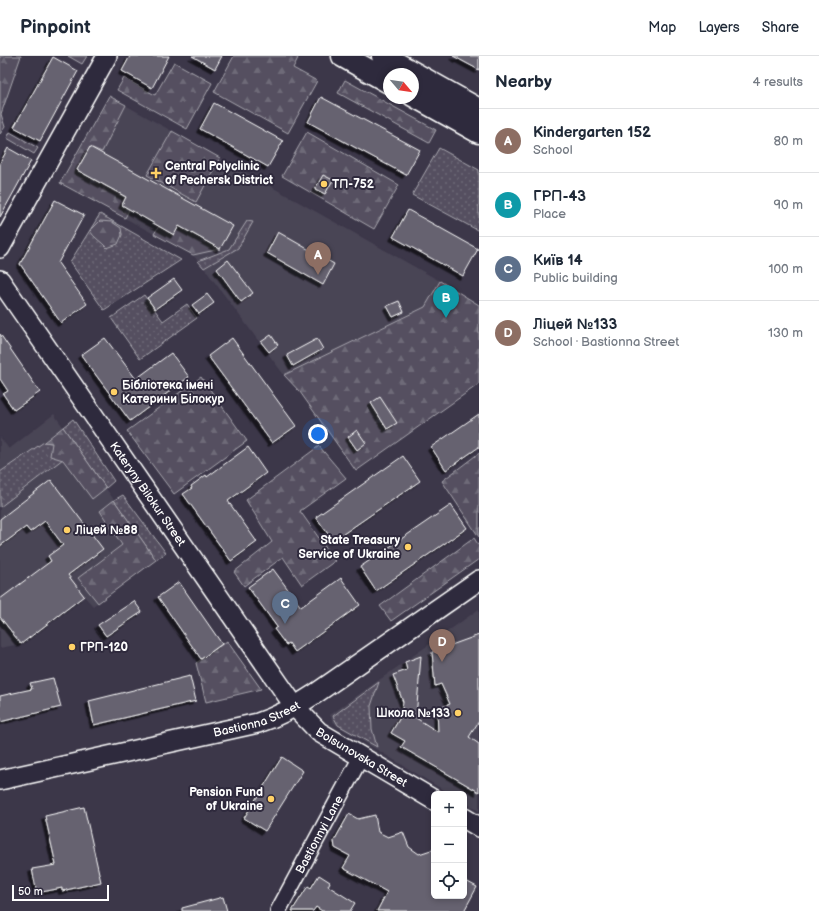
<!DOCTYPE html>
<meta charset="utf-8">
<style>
:root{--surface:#fff;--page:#f6f6f7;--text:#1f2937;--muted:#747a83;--line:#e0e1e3;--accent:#84754c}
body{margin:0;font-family:"Balsamiq Sans",sans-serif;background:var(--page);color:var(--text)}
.controls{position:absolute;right:12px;bottom:12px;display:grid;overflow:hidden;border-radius:6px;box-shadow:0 2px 6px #0003}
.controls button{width:36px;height:36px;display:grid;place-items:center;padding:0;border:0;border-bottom:1px solid var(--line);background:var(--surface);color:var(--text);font:20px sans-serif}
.compass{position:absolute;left:383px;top:12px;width:36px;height:36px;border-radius:50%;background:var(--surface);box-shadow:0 2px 6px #0003;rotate:119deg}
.scale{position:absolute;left:12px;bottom:10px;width:97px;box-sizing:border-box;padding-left:4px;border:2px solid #fff;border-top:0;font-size:11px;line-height:14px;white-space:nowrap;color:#fff;-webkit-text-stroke:3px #2f2a3d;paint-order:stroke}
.you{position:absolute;left:318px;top:378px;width:14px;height:14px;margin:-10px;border:3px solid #fff;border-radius:50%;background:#1a73e8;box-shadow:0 0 0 6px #1a73e833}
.badge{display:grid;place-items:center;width:26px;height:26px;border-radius:50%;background:var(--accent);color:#fff;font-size:13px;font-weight:700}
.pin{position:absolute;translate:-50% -33px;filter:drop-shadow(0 1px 2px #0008)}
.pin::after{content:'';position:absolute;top:21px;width:14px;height:12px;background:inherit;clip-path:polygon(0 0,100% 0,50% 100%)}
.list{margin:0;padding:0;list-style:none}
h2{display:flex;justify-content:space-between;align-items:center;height:52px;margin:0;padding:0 16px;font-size:17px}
h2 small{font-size:13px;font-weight:400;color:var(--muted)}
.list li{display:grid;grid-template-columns:26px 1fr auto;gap:12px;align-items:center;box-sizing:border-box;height:64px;padding:0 16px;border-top:1px solid var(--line)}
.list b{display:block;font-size:15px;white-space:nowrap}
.list p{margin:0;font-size:13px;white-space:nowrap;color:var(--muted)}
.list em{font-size:13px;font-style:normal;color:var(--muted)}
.icon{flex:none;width:22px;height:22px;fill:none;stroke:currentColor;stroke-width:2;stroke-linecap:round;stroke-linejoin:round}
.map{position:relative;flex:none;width:479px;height:855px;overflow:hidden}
header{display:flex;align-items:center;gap:24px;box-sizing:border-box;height:56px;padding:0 20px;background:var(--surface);border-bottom:1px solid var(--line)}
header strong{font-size:19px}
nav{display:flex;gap:22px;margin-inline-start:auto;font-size:14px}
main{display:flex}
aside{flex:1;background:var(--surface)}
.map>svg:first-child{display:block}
.built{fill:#494455}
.grass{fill:url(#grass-dots);stroke:#aaa8b0}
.forest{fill:url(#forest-firs);stroke:#aaa8b0}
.building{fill:#666270;stroke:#fff;filter:url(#shadow)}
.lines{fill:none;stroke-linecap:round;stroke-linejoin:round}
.minor-casing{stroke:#fff;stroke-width:18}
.tertiary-casing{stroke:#fff;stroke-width:22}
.primary-casing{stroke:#fff;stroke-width:25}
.minor{stroke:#2f2a3d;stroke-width:15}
.tertiary{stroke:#2f2a3d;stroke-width:19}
.primary{stroke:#2f2a3d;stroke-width:22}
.poi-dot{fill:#ffd166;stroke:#2f2a3d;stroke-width:1.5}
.labels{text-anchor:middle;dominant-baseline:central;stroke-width:4;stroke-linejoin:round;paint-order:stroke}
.poi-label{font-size:12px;font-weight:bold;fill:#fff;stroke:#2f2a3d;text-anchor:start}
.street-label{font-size:12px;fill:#fff;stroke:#2f2a3d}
</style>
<header>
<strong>Pinpoint</strong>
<nav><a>Map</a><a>Layers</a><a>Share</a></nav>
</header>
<main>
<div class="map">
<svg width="479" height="855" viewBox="0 0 479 855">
<defs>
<pattern id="grass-dots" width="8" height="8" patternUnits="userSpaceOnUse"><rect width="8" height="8" fill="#555060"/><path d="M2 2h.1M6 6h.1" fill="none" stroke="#6e6a78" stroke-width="1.8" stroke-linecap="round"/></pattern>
<pattern id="forest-firs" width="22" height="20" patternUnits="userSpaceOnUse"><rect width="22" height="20" fill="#555060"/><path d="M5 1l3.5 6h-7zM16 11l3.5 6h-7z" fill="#6e6a78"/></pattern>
<filter id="shadow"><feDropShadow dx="-3.5" dy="3.5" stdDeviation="0" flood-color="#0009"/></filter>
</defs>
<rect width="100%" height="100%" fill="#3c3749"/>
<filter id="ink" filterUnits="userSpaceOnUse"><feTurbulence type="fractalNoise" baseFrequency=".025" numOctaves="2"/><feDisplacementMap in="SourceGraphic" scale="8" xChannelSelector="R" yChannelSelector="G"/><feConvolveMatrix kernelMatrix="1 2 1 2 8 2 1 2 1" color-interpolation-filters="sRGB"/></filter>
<g filter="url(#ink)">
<g class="built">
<path d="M109,40L440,225L426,251L284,319L204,212L193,199L60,127Z"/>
<path d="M54,358L156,504L93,550L84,540L21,588L0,592V381L9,393Z"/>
<path d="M479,553V755L464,746V738H450L338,670L333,666L330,659Z"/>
</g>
<g class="grass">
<path d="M439,92L479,114V175L412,139Z"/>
<path d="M100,158L181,204L104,254L70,206Z"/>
<path d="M247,165L253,166L238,192L204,212L198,205L229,193Z"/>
<path d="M144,239L163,265L187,248L197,262L140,303L111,262Z"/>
<path d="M73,363L114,425L106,432L63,371Z"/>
<path d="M44,386L52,387L63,403L0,451V416Z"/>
<path d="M123,439L166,497L156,504L114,444Z"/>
<path d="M379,626L371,650L372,673L377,691L338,669L333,660Z"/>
</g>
<g class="forest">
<path d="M0,0H21L1,58L5,71L0,78Z"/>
<path d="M68,0H87L82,8Z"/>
<path d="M234,0H294L298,2L293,12L317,25L288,77L214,36Z"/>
<path d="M174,6L212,27L187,73L117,34L124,22L155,39Z"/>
<path d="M345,24L436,74L429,87L338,37Z"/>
<path d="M109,40L126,49L102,96L90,91L77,114L126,142L122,149L129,154L125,162L60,127Z"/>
<path d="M172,75L220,102L196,146L147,119Z"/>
<path d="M10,76L38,92L34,98L7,82Z"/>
<path d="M307,76L399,129L374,173L282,120Z"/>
<path d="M100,165L112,166L121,172L122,179L118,188L107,192C102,186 94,182 90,175Z"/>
<path d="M159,170L174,178L179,170L220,193L193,199L154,178Z"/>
<path d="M440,225L479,249V328L356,415L300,336L284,319L425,251Z"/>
<path d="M201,321L247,385L174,438L127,375Z"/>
<path d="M63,371L106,432L92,443L63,404L50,400L52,387L44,386Z"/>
<path d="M319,390L346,422L300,455L335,505L302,529L283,501L244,530L234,516L272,486L246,444Z"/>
<path d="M479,397V481L442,425Z"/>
<path d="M114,444L156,504L98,547L78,522L122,489L100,455Z"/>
<path d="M474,482L479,490V503L391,565L380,550Z"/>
<path d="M227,585L261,633L206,646L196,607Z"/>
</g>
<g class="building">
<path d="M130,0H169L152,32L122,15Z"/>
<path d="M192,0H222L215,13Z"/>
<path d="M453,0H479V14Z"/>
<path d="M53,1L78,15L40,85L14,71Z"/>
<path d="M321,41L420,94L406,119L308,66Z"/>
<path d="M214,47L283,85L268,111L200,73Z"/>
<path d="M90,91L233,170L220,193L179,170L174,179L122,149L126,141L77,114Z"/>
<path d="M8,92L31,105L0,161V107Z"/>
<path d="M323,119L333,124L325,138L315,133Z"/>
<path d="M55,144L84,159L58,207L87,248L61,267L20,208Z"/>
<path d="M408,154L478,193L463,220L393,181Z"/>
<path d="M278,176L334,208L323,229L267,197Z"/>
<path d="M228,204L253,237L241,246L217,213Z"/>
<path d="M174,223L182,234L155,253L147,242Z"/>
<path d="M207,238L214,247L199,258L192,249Z"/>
<path d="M399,245L404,256L393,261L387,250Z"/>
<path d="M0,278L40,336L14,354L3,338L8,335L0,323Z"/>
<path d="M271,279L278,289L269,296L261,286Z"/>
<path d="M105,282L136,323L171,297L189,321L130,365L81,299Z"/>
<path d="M232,282L296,370L272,387L208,300Z"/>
<path d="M317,283L323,293L293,310L287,299Z"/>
<path d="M380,341L397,367L387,373L371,347Z"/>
<path d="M479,358V391L446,414L431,391Z"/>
<path d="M357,374L366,387L357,394L348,381Z"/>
<path d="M248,391L266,417L228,445L257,486L231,505L183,438L192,432L191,430L206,419L207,421Z"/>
<path d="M403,400L420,425L333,485L316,461Z"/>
<path d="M51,424L103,493L68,519L84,540L21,588L0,561V543L51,505L48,500L63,489L45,465L30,476L26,471L0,490V463Z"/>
<path d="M451,449L467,472L376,535L360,511Z"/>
<path d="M273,513L301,551L341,522L360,549L295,596L289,587L286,589L274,573L277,571L248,531Z"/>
<path d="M179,526L222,588L201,603L158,541Z"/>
<path d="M134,545L142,556L106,580L98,569Z"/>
<path d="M479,579V665L469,681L479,688V736L401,691L405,685L391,677L401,660L403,646L393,619L407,614L405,606L421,600L416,662L438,676L437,653L450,648L441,628L435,630L432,596Z"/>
<path d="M190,620L196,645L94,669L89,645Z"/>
<path d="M53,622L61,651L0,666V640L32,633L30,627Z"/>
<path d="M282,701L303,715L265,775L244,762Z"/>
<path d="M84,751L101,826L62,835V832L37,837L32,813L56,809L45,760Z"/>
<path d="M349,758L358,763L375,759L378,776L388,781L403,776L409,791L419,798L434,793V840H464V824L477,831L464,855H377L387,836L343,812L350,800L335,792L334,785Z"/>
<path d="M319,819L330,826L328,830L355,847L350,855H322L316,851L313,855H292L308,830L311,832Z"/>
<path d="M223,841L227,855H182V852Z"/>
</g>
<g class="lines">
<g class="minor-casing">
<g id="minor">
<path id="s1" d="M278,855L361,701"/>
</g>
</g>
<g class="tertiary-casing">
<g id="tertiary">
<path d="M0,192L107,0"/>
<path id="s2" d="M0,224L295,651L319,676L434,744"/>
<path id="s3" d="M0,724L258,667C279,660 297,650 315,638L479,524"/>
<path d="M464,762L479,771"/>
</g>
</g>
<g class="primary-casing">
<g id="primary">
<path d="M343,0L389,26"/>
<path d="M383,0L479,54"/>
<path d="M413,39L479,76"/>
</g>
</g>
<use href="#minor" class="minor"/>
<use href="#tertiary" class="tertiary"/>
<use href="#primary" class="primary"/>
</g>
</g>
<g class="poi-dot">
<path d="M154 111h4v4h4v4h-4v4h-4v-4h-4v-4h4z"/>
<circle cx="324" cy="128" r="4"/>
<circle cx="114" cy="336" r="4"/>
<circle cx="67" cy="474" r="4"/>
<circle cx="408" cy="491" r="4"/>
<circle cx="72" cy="591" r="4"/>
<circle cx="458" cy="657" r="4"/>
<circle cx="271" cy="743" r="4"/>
</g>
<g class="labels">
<g class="poi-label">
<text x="165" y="110">Central Polyclinic<tspan x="165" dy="14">of Pechersk District</tspan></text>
<text x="332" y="128">ТП-752</text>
<text x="122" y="329">Бібліотека імені<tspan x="122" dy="14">Катерини Білокур</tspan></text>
<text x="75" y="474">Ліцей №88</text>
<text x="400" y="484" text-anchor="end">State Treasury<tspan x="400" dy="14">Service of Ukraine</tspan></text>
<text x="80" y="591">ГРП-120</text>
<text x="450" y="657" text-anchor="end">Школа №133</text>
<text x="263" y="736" text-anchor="end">Pension Fund<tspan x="263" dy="14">of Ukraine</tspan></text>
</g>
<g class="street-label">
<text stroke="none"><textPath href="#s2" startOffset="260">Kateryny Bilokur Street</textPath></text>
<text stroke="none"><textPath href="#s3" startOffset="264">Bastionna Street</textPath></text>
<text stroke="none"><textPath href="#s2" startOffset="603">Bolsunovska Street</textPath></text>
<text stroke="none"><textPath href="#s1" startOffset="87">Bastionnyi Lane</textPath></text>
</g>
</g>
</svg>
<div class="controls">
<button>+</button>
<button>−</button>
<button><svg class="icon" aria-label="locate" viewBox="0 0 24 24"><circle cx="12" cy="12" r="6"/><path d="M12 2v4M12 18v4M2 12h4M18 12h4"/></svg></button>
</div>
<svg class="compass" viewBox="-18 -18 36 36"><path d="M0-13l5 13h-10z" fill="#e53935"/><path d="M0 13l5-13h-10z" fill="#747a83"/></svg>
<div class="scale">50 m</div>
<div class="you"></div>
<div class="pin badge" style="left:318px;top:219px;background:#8d6e63">A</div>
<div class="pin badge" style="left:446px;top:262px;background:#0f9aa8">B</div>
<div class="pin badge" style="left:285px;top:568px;background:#5c6f8a">C</div>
<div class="pin badge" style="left:442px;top:606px;background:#8d6e63">D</div>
</div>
<aside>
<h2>Nearby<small>4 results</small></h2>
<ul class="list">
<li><span class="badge" style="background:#8d6e63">A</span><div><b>Kindergarten 152</b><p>School</p></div><em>80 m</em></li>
<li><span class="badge" style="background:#0f9aa8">B</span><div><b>ГРП-43</b><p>Place</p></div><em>90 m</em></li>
<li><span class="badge" style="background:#5c6f8a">C</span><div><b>Київ 14</b><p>Public building</p></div><em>100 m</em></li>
<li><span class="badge" style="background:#8d6e63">D</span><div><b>Ліцей №133</b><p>School · Bastionna Street</p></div><em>130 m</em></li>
</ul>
</aside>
</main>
